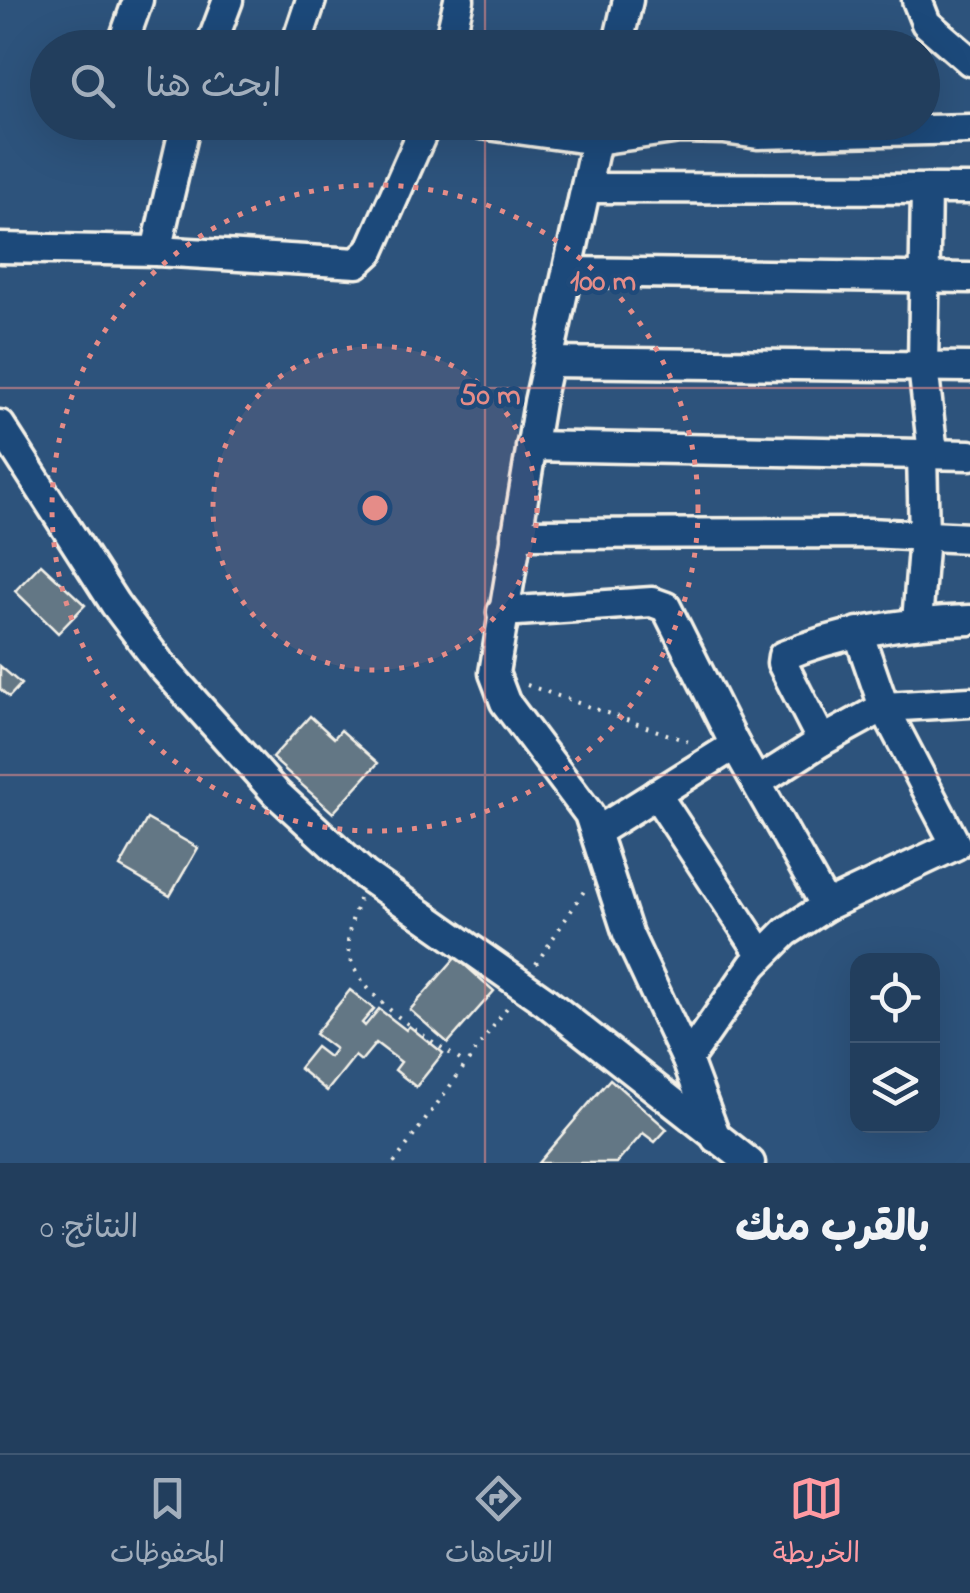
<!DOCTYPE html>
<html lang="ar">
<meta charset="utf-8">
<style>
:root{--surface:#223e5d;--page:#2e4966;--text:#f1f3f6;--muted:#a2aebc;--line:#3f5772;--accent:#ff9aa2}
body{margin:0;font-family:"Indie Flower","Playpen Sans Arabic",sans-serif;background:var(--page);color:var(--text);direction:rtl}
.controls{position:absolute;right:30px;bottom:30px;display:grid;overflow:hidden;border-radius:20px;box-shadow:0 10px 40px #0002}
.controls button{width:90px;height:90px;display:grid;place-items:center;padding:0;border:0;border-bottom:2px solid var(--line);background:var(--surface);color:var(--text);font:50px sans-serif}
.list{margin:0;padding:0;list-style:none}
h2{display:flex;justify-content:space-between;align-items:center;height:130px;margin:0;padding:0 40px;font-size:42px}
h2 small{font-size:32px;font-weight:400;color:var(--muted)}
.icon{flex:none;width:55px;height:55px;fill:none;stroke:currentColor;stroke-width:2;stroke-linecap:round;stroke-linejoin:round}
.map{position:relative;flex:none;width:970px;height:1163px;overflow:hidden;direction:ltr}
.search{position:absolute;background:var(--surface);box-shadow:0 10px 40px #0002;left:30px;right:30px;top:30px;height:110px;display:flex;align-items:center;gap:25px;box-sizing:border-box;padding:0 35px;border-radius:55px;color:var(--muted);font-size:38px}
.sheet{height:290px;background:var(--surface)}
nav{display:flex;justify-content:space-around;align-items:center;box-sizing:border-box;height:140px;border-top:2px solid var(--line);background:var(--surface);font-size:28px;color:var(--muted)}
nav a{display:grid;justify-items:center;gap:5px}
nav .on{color:var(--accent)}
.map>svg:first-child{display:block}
.building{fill:#647785;stroke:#f4f1e8;stroke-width:2.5}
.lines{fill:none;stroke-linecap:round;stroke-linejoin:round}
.minor-casing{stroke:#f4f1e8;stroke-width:35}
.path{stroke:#f4f1e8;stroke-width:4;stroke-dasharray:2.5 8;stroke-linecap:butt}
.minor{stroke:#1f4a7a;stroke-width:28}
.grid{fill:none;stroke:#e58c88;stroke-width:2.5;stroke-opacity:0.55}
.ring{fill:none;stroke:#e58c88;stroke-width:5;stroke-dasharray:5 10}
.centre{fill:#e58c88;stroke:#1f4a7a;stroke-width:5}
.ring-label{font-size:30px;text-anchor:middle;font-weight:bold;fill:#e58c88;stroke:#1f4a7a;stroke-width:9;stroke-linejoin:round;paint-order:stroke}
</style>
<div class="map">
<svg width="970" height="1163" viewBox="0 0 970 1163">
<rect width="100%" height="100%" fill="#2d537c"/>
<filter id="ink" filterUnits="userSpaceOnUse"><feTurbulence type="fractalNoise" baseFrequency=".01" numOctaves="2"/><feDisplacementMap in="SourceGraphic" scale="20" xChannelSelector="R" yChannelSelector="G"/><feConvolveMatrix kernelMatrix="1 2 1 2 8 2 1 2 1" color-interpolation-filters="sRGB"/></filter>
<g filter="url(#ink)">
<g class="building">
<path d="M41,564L85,605L58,633L15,591Z"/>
<path d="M0,666L21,684L9,697L0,689Z"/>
<path d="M310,716L334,738L341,730L378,763L333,813L272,758Z"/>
<path d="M147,819L198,848L170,896L120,867Z"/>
<path d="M456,957L494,991L448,1043L410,1010Z"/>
<path d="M350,990L374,1009L362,1023L365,1026L379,1009L406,1030L409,1026L443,1053L416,1087L395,1070L401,1062L376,1043L361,1061L355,1056L327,1091L299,1068L316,1047L329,1057L335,1049L315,1034Z"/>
<path d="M610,1079L667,1129L655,1142L643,1133L617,1163H538Z"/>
</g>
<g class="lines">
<g class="minor-casing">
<g id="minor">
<path d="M917,0L926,23L970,61"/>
<path d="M121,48L138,0"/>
<path d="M210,48L228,0"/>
<path d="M295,48L311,0"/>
<path d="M448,48L459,0"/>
<path d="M617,48L628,0"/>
<path d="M467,122L596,140L680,128L724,129L758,134L970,129"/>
<path d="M600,122L539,402L494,673L505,702L589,814L628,934L687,1060L716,1138"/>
<path d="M586,188L970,189"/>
<path d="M926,189L923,366L933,454"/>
<path d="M0,248L156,251L357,263L370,251L427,122"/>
<path d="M156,251L186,122"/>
<path d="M568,272L970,278"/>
<path d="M548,362L970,367"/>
<path d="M0,425L115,604L161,665L276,793L365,875L546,1002L750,1163"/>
<path d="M531,446L970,455"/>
<path d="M516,534L868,533L970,538"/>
<path d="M502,612L652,602L666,607L735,745L826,906L786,932L753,965L687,1060"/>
<path d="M917,622L924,536L922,455"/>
<path d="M822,741L782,663L783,656C842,631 906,622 970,620"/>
<path d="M758,782L822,741L884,707L970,702"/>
<path d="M656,794L762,955"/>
<path d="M596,832L735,745"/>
<path d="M826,906L956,845L884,707L858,632"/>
</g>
</g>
<g class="path">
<path d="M527,685L692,743"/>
<path d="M359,899C354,915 345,936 349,953C358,998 430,1039 466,1064"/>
<path d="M536,964L586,888"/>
<path d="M394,1163L509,1005"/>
</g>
<use href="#minor" class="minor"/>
</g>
</g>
<path class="grid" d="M485,0V48M485,122V1163M0,388H970M0,775H970"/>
<circle cx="375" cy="508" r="162" fill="#e58c88" fill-opacity=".12"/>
<g class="ring">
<circle cx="375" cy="508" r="162"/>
<circle cx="375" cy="508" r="323"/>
</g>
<circle cx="375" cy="508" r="15" class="centre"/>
<g class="ring-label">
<text x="603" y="290">100 m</text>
<text x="490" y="404">50 m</text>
</g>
</svg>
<div class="controls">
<button><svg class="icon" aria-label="locate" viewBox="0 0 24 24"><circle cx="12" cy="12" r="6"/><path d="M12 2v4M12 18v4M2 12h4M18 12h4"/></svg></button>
<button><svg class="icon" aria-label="layers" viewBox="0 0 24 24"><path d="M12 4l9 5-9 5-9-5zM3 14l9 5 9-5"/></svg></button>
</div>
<div class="search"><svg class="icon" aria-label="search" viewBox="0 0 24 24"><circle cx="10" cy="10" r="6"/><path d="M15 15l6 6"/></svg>ابحث هنا</div>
</div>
<section class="sheet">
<h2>بالقرب منك<small>النتائج: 0</small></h2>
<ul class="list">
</ul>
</section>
<nav>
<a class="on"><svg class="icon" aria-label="map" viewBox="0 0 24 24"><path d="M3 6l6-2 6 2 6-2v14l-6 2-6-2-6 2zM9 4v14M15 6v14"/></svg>الخريطة</a>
<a><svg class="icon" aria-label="directions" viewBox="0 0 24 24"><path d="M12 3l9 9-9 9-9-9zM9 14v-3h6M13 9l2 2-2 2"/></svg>الاتجاهات</a>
<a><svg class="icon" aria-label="saved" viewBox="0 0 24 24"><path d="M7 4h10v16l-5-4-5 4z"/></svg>المحفوظات</a>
</nav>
